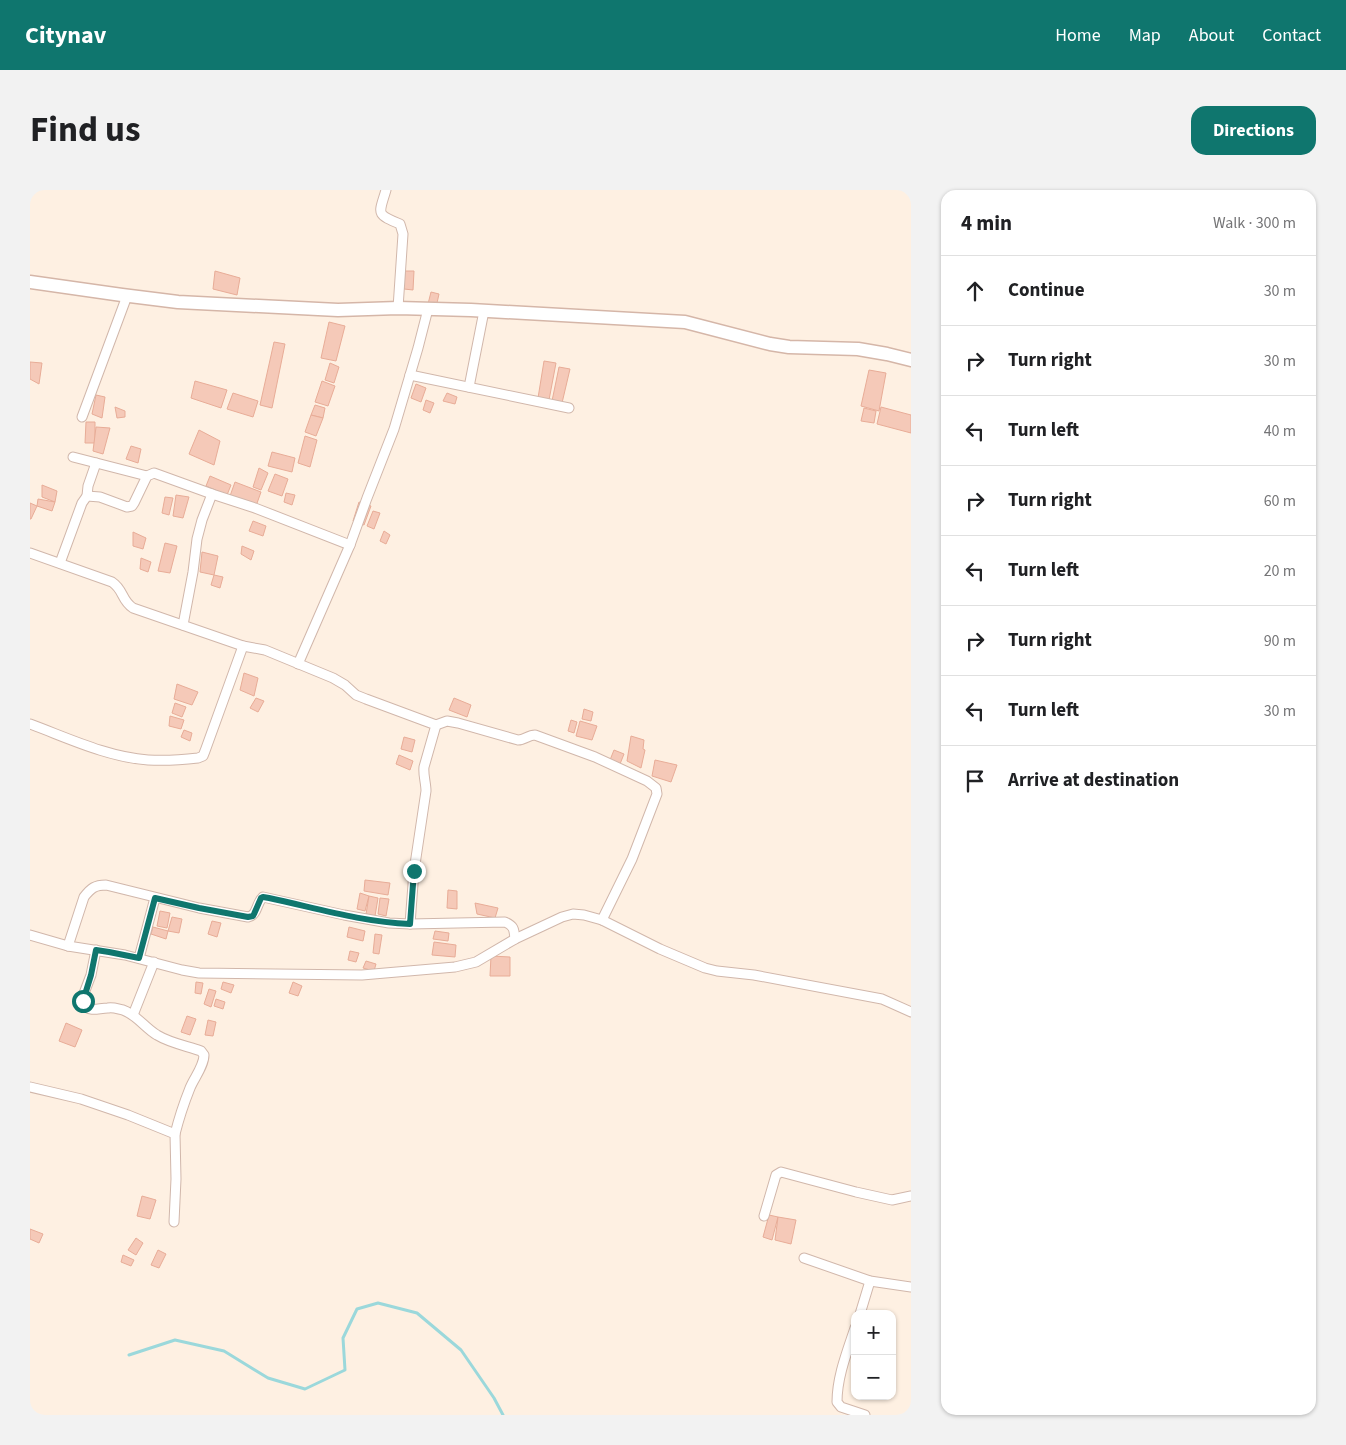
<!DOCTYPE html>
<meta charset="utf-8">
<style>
:root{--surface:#fff;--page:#f2f2f2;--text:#202124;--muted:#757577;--line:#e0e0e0;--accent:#0f766e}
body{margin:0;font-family:"Source Sans 3",sans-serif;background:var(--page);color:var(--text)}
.controls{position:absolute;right:15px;bottom:15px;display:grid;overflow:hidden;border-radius:10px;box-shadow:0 1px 4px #0004}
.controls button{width:45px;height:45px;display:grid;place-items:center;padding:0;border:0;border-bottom:1px solid var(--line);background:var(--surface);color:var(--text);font:25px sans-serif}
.stop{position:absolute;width:15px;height:15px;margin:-11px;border:4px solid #0f766e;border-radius:50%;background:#fff}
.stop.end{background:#0f766e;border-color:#fff;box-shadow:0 1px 5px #0008}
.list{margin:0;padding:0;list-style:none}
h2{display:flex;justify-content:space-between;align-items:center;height:65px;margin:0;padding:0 20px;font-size:21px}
h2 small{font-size:16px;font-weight:400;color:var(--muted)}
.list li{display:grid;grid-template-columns:32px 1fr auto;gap:15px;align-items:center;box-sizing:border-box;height:70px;padding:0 20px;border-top:1px solid var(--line)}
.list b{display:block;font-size:19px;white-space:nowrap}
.list em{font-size:16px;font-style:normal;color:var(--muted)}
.icon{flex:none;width:28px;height:28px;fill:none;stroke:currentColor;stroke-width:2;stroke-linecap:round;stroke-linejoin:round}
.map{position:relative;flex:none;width:881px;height:1225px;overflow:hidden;border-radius:15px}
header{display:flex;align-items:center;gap:30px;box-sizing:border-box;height:70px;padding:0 25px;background:var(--accent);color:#fff}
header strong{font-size:24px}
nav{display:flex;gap:28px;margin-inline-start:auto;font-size:18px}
.intro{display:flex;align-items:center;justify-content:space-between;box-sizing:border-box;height:120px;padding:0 30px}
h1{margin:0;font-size:35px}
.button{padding:12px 22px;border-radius:15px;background:var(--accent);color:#fff;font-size:18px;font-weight:700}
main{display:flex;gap:30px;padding:0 30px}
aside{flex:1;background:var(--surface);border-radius:15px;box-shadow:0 1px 4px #0004}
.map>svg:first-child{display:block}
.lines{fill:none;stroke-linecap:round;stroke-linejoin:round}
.stream{stroke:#9bd8db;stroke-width:3}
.building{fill:#f5c9b8;stroke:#e8ac97}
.street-casing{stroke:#d1b7ab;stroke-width:11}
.secondary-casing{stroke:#d5b6a8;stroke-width:15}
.street{stroke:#fff;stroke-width:9}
.secondary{stroke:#fff;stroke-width:12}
.route{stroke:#0f766e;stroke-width:6}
</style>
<header>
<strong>Citynav</strong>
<nav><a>Home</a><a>Map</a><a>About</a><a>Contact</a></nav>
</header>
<div class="intro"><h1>Find us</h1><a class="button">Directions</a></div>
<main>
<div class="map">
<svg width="881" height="1225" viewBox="0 0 881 1225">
<rect width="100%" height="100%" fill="#fef0e2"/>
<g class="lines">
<path class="stream" d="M99,1165L145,1150L194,1161L238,1188L275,1199L315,1180L313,1148L327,1119L348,1113L387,1123L431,1160L464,1208L473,1225"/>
</g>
<g class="building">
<path d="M185,81L210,88L207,105L183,99Z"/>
<path d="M375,81H384L383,100L374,99Z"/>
<path d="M401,102L409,104L407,113L398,114Z"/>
<path d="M299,132L315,136L306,171L291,168Z"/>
<path d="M244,152L255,154L242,218L230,215Z"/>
<path d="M514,171L526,173L519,210L508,208Z"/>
<path d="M0,172L12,173L9,194L0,189Z"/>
<path d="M300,173L309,177L304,193L295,190Z"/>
<path d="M529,177L540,179L532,213L522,211Z"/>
<path d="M839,180L856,183L849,221L831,216Z"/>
<path d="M165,191L197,200L191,218L161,208Z"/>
<path d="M292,191L305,196L298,216L285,212Z"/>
<path d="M386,194L396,198L391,212L381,208Z"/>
<path d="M203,203L228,211L223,227L197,219Z"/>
<path d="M417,203L427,207L425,214L413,211Z"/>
<path d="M66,205L75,207L72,228L62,224Z"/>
<path d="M396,210L404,213L400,223L393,220Z"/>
<path d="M285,215L295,218L293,228L281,225Z"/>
<path d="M85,217L95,221V227L87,228Z"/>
<path d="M851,217L881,225V243L847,234Z"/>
<path d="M834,218L846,221L844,233L831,231Z"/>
<path d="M281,225L293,228L286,246L275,242Z"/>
<path d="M56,232H65V253H55Z"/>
<path d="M66,237L80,238L73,264L63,261Z"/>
<path d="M169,240L190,251L184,275L159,264Z"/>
<path d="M275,246L287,250L280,277L268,273Z"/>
<path d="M101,256L111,259L108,273L96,269Z"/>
<path d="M242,262L265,268L262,282L238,276Z"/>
<path d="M229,278L238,283L231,300L223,297Z"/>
<path d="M245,284L258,289L252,306L238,301Z"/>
<path d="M180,286L201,295L197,305L176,296Z"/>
<path d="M205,292L231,302L226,316L200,306Z"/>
<path d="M12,295L27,301L25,312L12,307Z"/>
<path d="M256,303L265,305L262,315L254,312Z"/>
<path d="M146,305L159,307L153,328L143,326Z"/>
<path d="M135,307L143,308L139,325L132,323Z"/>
<path d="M8,309L25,312L22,321L7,316Z"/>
<path d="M329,312L341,316L334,335L323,331Z"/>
<path d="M0,313L7,316L1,329H0Z"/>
<path d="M343,321L350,323L344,339L337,336Z"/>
<path d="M223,331L236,336L233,346L219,341Z"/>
<path d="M354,341L360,345L356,354L350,351Z"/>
<path d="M103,342L116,348L113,359L103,356Z"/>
<path d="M135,353L147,356L140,383L128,381Z"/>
<path d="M212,356L224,361L221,370L211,364Z"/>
<path d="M172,362L188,366L184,385L170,382Z"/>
<path d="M111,368L121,372L118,382L110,379Z"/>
<path d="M184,385L193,387L190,398L181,395Z"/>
<path d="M214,483L228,488L224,506L210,500Z"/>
<path d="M147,494L168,502L162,515L144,509Z"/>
<path d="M226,508L234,511L228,522L220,518Z"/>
<path d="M424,508L441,515L437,527L419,520Z"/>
<path d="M145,513L156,517L152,527L142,523Z"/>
<path d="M554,519L563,522L561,531L552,529Z"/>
<path d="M140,526L154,530L151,539L139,536Z"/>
<path d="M541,530L547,532L544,543L538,541Z"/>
<path d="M550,531L567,536L562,550L546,546Z"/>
<path d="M154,540L162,543L160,551L151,547Z"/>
<path d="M601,546L614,550L613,559L615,560L611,578L597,571Z"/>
<path d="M374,547L385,550L382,562L371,559Z"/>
<path d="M584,560L594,564L590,574L580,570Z"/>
<path d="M369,565L383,571L380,580L366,574Z"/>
<path d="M625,570L647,575L641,592L622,586Z"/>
<path d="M335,690L360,693L358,705L334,701Z"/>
<path d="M418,700L427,701V719L417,718Z"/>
<path d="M330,703L339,706L335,721L327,719Z"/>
<path d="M339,706L348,708L345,726L336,724Z"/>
<path d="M350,708L359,709L356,726L348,724Z"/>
<path d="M445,713L468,718L465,728L447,724Z"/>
<path d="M130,721L140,723L137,738L127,736Z"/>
<path d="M142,727L152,729L149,743L138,741Z"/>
<path d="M182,731L191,733L187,747L178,744Z"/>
<path d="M123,737L138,741L136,749L121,744Z"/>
<path d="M319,737L335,741L333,751L317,747Z"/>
<path d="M405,741L419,743L418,751L403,749Z"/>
<path d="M345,744L352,745L349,764L343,763Z"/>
<path d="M404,752L426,755L425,767L402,765Z"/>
<path d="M320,761L329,763L326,772L318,770Z"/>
<path d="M461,766L480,767V786H460Z"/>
<path d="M336,771L346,774L344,781L333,778Z"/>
<path d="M166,792L173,793L171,804L165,803Z"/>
<path d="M193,792L204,795L201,803L191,799Z"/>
<path d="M263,792L272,796L268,806L259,803Z"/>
<path d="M179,799L186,801L181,817L174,814Z"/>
<path d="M186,809L195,812L193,819L184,816Z"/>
<path d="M157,826L166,829L160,845L151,842Z"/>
<path d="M178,830L186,832L183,846L175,845Z"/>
<path d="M36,833L52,840L45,857L29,851Z"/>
<path d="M112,1006L126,1010L120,1029L107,1026Z"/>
<path d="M739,1025L748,1027L742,1050L733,1047Z"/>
<path d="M748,1027L766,1030L761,1054L745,1050Z"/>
<path d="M0,1039L13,1044L9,1053L0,1049Z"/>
<path d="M106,1048L113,1053L106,1065L98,1060Z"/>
<path d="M128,1060L136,1064L129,1078L121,1075Z"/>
<path d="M93,1065L104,1070L101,1076L91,1072Z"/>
</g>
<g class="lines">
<g class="street-casing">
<g id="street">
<path d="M356,0C349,24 345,24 370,34L373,44L368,118"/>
<path d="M380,185L539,218"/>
<path d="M439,197L454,121"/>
<path d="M52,227L97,106"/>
<path d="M43,267L117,286"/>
<path d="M57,306L58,296L66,273"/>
<path d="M0,363L82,392C94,400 91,410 103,418L213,456L235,460L303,488L315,495L326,505L336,509L406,535L394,577C393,585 396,593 396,601L384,681L380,734"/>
<path d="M30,373L52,313L57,306L70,307L97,317L102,316L104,313L117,286L124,283L182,304L225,318L320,355"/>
<path d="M153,435L163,382L167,349L172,330L182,304"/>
<path d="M268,474L320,355L337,308L364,239L388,158L398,119"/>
<path d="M0,534C38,548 77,567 118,570C135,571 151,570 168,568L173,566L175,561L213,456"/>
<path d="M406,535L417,531L428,533L488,550C495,550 498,545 505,545L565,567L617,591L626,598L627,604L602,669L572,730"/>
<path d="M0,745L38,756L95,765L152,780L169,783L332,785L425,777L446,772L485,749L532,727L543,724L554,725L572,730L630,759L675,778L687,781L724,785L852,809L881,822"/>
<path d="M38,756L54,707C61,698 65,695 76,695L169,718L218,727C228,725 226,713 233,707L314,725L359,733L380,734L475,732C484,736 484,739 485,749"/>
<path d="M66,760L61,785L53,806V814C60,823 68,818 78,818C83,817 88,819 93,820C107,825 115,838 127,845C140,853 157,856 171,861L174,865C174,876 164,888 160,898C154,913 149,928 145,944"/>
<path d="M109,768L125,708"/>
<path d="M103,825L124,772"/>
<path d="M0,897L51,909L98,925L145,944L146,989L144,1032"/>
<path d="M734,1026L746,985L751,982L826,1002L862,1010L881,1006"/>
<path d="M774,1068L840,1091L881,1097"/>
<path d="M830,1124L840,1091"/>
<path d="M825,1138C817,1162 807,1187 807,1212L811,1217L835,1225"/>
</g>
</g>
<g class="secondary-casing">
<path id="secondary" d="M0,92L92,105L148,112L308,120L368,118L441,120L655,132L740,154L759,157L828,159L857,164L881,170"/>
</g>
<use href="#street" class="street"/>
<use href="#secondary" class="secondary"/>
</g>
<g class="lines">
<path class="route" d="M53,811L61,785L66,760L79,762L109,768L125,708L169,718L218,727L223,726L224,724L231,708L233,707L239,708C286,718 332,732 380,734L384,681"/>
</g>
</svg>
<div class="controls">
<button>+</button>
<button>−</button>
</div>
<div class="stop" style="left:53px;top:811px"></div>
<div class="stop end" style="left:384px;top:681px"></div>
</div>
<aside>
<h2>4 min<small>Walk · 300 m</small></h2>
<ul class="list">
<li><svg class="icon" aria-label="ahead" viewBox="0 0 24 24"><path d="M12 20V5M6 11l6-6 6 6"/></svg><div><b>Continue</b></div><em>30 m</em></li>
<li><svg class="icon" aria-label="right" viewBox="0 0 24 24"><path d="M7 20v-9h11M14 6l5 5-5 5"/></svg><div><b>Turn right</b></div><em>30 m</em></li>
<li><svg class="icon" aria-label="left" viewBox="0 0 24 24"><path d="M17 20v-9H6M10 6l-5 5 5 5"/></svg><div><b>Turn left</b></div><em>40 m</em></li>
<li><svg class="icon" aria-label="right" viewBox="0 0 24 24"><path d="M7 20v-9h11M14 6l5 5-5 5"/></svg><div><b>Turn right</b></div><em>60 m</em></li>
<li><svg class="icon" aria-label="left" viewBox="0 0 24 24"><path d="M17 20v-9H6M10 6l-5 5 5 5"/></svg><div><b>Turn left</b></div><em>20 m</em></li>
<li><svg class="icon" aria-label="right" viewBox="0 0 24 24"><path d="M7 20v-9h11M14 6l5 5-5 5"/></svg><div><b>Turn right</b></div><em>90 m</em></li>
<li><svg class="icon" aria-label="left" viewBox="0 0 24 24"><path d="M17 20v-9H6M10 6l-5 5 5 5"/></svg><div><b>Turn left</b></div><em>30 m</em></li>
<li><svg class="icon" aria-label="arrive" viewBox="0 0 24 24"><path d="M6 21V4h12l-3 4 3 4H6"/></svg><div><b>Arrive at destination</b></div></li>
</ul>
</aside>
</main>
